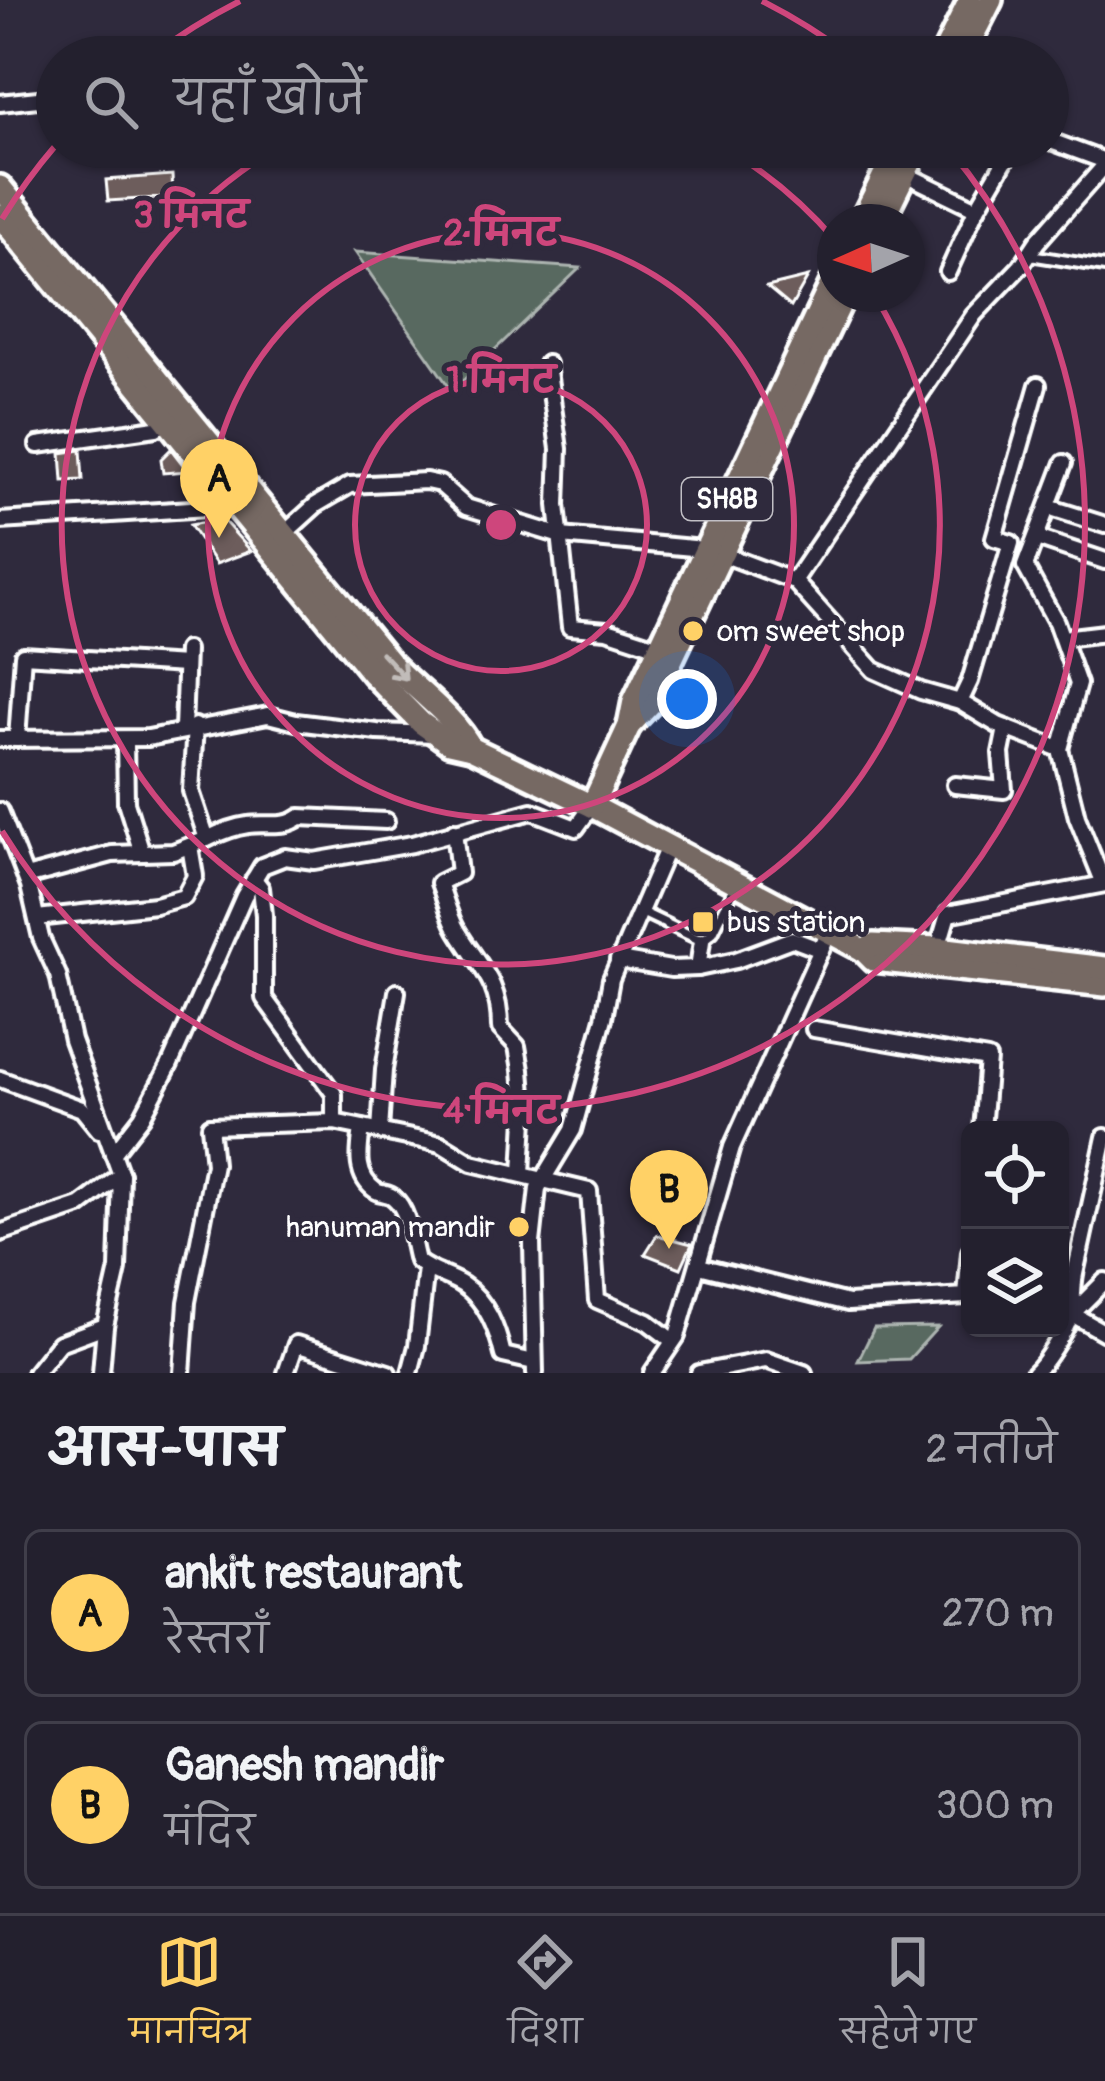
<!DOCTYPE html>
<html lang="hi">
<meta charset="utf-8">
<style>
:root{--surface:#23202e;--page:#2b2836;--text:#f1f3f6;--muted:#a3a3aa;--line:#403e4a;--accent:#ffd166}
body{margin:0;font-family:Pangolin,"Playpen Sans Deva",sans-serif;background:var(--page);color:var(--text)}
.controls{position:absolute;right:36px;bottom:36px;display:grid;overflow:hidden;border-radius:18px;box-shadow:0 3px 9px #0004}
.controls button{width:108px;height:108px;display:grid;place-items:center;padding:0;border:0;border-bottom:3px solid var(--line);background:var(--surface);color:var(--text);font:60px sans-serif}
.compass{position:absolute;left:817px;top:204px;width:108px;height:108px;border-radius:50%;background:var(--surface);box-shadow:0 3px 9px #0004;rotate:267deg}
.you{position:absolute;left:687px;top:699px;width:42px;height:42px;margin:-30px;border:9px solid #fff;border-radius:50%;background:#1a73e8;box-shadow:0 0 0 18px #1a73e833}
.badge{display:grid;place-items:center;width:78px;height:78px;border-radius:50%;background:var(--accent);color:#111;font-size:39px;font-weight:700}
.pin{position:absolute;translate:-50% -99px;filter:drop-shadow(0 3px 6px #0008)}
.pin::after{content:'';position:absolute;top:63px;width:42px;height:36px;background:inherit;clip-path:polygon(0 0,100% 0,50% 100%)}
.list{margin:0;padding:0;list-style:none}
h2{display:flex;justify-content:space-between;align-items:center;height:156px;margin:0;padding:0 48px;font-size:51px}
h2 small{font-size:39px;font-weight:400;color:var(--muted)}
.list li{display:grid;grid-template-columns:78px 1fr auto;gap:36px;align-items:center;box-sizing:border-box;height:168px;margin:0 24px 24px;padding:0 24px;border:3px solid var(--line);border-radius:18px}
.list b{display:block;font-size:45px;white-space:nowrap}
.list p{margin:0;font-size:39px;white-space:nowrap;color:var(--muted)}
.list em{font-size:39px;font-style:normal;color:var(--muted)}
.icon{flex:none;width:66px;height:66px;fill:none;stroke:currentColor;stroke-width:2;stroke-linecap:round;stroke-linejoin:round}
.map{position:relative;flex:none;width:1105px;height:1373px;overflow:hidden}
.search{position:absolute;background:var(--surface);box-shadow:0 3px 9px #0004;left:36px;right:36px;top:36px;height:132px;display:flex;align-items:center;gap:30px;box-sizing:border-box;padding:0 42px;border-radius:66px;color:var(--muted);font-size:45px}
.sheet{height:540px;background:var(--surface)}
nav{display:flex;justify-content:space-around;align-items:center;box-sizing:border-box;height:168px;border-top:3px solid var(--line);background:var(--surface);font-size:33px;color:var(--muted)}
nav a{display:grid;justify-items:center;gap:6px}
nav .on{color:var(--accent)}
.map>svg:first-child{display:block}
.green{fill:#596960;stroke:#acb4b0;stroke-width:3}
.building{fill:#6d5d5b;stroke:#fff;stroke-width:3}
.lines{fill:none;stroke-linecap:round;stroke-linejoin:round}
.service-casing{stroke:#fff;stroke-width:16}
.minor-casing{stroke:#fff;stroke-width:22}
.primary-casing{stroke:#fff;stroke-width:30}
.service{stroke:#2f2a3d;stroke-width:8}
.minor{stroke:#2f2a3d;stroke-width:14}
.primary{stroke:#766964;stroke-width:21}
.oneway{stroke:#c1bcb9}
.ring{fill:none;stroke:#ce467c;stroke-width:6}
.poi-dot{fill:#ffd166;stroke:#2f2a3d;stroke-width:4.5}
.labels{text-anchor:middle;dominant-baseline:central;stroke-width:10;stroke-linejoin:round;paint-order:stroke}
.shield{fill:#2f2a3d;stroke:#c1bfc5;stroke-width:3}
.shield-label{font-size:27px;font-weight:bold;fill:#fff}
.poi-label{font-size:30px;fill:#fff;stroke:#2f2a3d;text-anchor:start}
.centre{fill:#ce467c;stroke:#2f2a3d;stroke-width:6}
.ring-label{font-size:36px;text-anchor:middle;font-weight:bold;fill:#ce467c;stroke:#2f2a3d;stroke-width:10;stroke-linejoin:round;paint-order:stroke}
</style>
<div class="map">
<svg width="1105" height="1373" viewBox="0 0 1105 1373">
<rect width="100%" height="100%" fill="#2f2a3d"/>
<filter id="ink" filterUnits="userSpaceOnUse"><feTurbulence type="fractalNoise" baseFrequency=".00833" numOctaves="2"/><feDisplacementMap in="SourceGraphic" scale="24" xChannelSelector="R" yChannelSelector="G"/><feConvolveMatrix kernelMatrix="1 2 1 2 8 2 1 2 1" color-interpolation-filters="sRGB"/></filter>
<g filter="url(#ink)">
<g class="green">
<path d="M355,252L580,268L452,391Z"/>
<path d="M938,1327L909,1359L858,1361L874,1328Z"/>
</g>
<g class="building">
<path d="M172,175L173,197L108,201L106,180Z"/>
<path d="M808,277L791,307L767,287Z"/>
<path d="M171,449L188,471L163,473L161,459Z"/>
<path d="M81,450L83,480L63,481L61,453Z"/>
<path d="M222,519L251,551L216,564L190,525Z"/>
<path d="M657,1235L692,1244L681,1268L645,1254Z"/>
</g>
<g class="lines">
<g class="service-casing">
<g id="service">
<path d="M1030,255L1105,267"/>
<path d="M639,911L702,941L713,932L735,887"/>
</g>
</g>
<g class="minor-casing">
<g id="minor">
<path d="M0,103L57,97"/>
<path d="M1048,140L1105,161"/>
<path d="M905,174L977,209"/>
<path d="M948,272L975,212L1013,147"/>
<path d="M547,364L559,449L557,505L570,627L607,630L659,647"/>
<path d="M38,445L156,428L167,421"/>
<path d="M1064,463L1025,566L1056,622L1078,684L1060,749L1077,817L1104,884"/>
<path d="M1048,507L1105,525"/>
<path d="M0,521L207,508L238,498"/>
<path d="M284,534L316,505L350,485L426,481L440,484L466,507L561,536L704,549"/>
<path d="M1037,538L1105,561"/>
<path d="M722,554L794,581L874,670L921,691L960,702L998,725L1060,749"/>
<path d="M794,581L974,315L1021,266L1037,242L1105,165"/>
<path d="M1063,638L1105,633"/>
<path d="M960,702L970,681L1011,543L994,538L1038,385"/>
<path d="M183,729L186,650"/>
<path d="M0,739L148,738L268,715L296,722L377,732L437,734"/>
<path d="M17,739L23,655L185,665"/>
<path d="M125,739L126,802L142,853"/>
<path d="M955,785L1004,790L1001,753L1006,728"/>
<path d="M0,811L29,886L41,938L58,975L72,1040L121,1175L118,1269L105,1326L59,1343L35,1373"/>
<path d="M454,831L459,873L439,883C445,898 449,916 457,930C479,967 500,980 500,1028L517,1046L521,1070L525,1118L522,1173"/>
<path d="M207,839C221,832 233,827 248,825C266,822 285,829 300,817L386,821"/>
<path d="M26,877L112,854L173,852L207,839L191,791L195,726"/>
<path d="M254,879L261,888L264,915V998L334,1094V1122"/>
<path d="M37,918L155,905L184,897L195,876L190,846"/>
<path d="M938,948L948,914L1105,884"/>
<path d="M618,960L671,969L698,968L736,960L792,939L821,950"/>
<path d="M698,968L702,941"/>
<path d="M814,1029L988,1059L982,1130"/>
<path d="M0,1079L82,1109L99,1130"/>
<path d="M362,1128C359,1151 354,1176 376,1191C381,1194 389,1193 394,1198C409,1210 412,1243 417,1261C431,1273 448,1275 463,1285C487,1301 497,1329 503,1355L534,1362"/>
<path d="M380,1131L384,1070L397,992"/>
<path d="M113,1154L142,1117L170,1064L244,896L262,866L285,857L314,861L412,844L532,811L576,828L592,806"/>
<path d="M0,1233L80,1206L121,1175"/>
<path d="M699,1266L848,1303L966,1296L970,1252"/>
<path d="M1105,1281L1072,1314L1105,1333"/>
<path d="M101,1373L105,1326"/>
<path d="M182,1373L187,1302L214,1164L210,1126L334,1122L441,1144L472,1163L589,1191L597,1300L648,1322L673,1341"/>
<path d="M286,1373L296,1344L388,1373"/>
<path d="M410,1373L417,1346L426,1268"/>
<path d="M535,1373L532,1243L538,1188L573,1130L604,1018L611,979L667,849"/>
<path d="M652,1373L677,1336L732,1147L828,934"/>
<path d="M699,1373L766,1360L804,1373"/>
<path d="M1034,1373C1044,1364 1064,1333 1069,1320C1074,1307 1072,1289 1075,1274C1085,1228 1095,1183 1105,1137"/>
</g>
</g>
<g class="primary-casing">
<g id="primary">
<path d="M942,57L970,0"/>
<path d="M962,57L991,0"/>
<path d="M0,187L390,663C415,689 456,718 471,748"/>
<path d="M0,216L373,674L421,723L449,743L471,748L592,806L863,950L873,960L1105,985"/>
<path d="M861,222L898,147"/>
<path d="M881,222L918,147"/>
<path d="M629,726L651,703L845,294"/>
<path d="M592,806L629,726L634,701L835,276"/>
<path d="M863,950L873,945L938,948L1105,968"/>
</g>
</g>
<use href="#service" class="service"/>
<use href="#minor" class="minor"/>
<use href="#primary" class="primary"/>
</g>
<defs><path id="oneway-shaft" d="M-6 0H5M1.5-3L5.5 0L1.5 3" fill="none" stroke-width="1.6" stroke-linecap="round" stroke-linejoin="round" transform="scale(3)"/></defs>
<use class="oneway" href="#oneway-shaft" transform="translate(394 666) rotate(47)"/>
</g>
<g class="ring">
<circle cx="501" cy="525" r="146"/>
<circle cx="501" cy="525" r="293"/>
<path d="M727 149A439 439 0 0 1 835 240M875 296A439 439 0 1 1 275 149"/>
<path d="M2 219A585 585 0 0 1 56 145M153 55A585 585 0 0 1 240 1M762 1A585 585 0 0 1 849 55M949 149A585 585 0 1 1 2 831"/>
</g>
<g class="poi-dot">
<circle cx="693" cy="631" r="12"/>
<rect x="691" y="910" width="24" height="24" rx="6"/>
<circle cx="519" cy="1227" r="12"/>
</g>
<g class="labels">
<rect class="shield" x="682" y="478" width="90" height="42" rx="9"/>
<g class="shield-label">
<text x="727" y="499">SH8B</text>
</g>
<g class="poi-label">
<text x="717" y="631">om sweet shop</text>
<text x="727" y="922">bus station</text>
<text x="495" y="1227" text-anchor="end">hanuman mandir</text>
</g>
</g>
<circle cx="501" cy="525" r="18" class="centre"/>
<g class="ring-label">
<text x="191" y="227">3 मिनट</text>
<text x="501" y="245">2 मिनट</text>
<text x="501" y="392">1 मिनट</text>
<text x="501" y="1123">4 मिनट</text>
</g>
</svg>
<div class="controls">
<button><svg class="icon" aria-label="locate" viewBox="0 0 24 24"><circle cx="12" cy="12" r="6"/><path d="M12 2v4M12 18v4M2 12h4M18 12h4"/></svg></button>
<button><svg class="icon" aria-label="layers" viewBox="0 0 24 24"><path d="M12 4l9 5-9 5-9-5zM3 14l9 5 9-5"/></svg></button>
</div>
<svg class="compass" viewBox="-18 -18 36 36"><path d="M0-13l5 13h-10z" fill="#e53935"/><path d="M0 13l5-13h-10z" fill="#a3a3aa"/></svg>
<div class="you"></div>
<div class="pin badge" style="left:219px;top:538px">A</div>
<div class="pin badge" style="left:669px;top:1249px">B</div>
<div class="search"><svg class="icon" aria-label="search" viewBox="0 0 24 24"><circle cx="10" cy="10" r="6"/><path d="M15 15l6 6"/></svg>यहाँ खोजें</div>
</div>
<section class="sheet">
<h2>आस-पास<small>2 नतीजे</small></h2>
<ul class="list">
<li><span class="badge">A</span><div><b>ankit restaurant</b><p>रेस्तराँ</p></div><em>270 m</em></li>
<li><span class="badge">B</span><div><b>Ganesh mandir</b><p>मंदिर</p></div><em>300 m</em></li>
</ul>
</section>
<nav>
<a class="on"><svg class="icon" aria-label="map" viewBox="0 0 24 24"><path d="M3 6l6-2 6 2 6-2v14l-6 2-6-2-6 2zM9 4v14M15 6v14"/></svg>मानचित्र</a>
<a><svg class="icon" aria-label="directions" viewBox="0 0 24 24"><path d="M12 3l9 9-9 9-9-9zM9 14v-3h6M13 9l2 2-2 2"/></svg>दिशा</a>
<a><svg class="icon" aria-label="saved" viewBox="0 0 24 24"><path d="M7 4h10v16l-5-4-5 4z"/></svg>सहेजे गए</a>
</nav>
